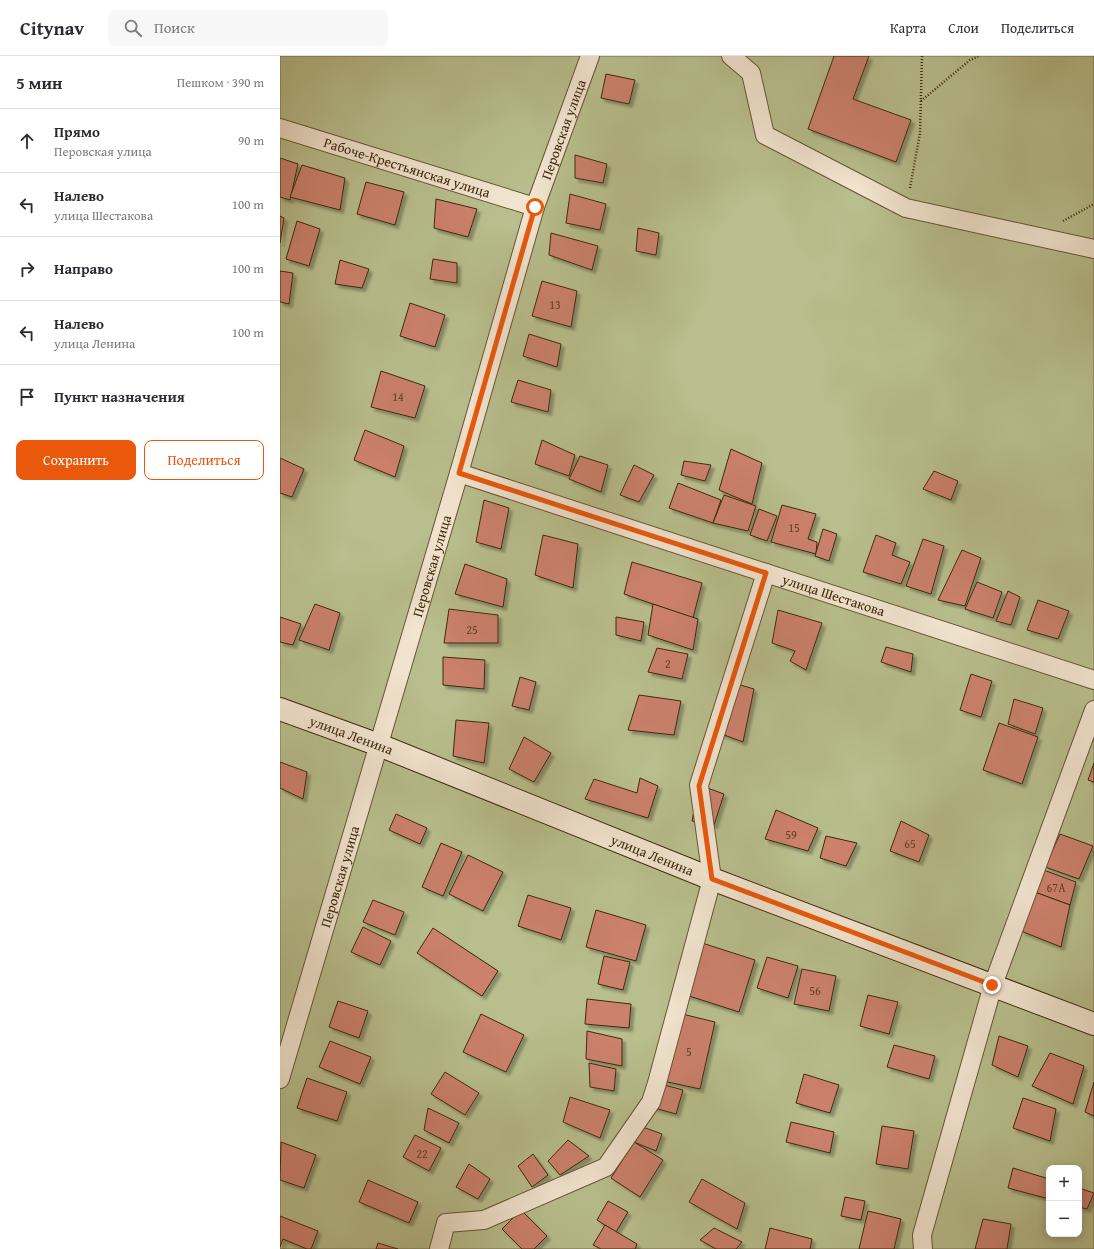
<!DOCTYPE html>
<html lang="ru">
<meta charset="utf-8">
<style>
:root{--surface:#fff;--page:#f7f7f7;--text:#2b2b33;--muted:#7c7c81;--line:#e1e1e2;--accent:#ea580c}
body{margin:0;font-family:"Gentium Book Plus",serif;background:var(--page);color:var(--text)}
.controls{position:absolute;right:12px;bottom:12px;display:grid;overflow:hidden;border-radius:8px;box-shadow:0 2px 10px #0003}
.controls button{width:36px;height:36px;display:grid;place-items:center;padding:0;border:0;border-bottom:1px solid var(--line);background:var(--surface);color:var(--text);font:20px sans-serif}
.stop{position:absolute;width:12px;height:12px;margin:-9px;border:3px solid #ea580c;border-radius:50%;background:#fff}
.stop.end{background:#ea580c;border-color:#fff;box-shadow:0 1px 4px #0008}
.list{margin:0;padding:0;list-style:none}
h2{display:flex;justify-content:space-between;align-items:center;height:52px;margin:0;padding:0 16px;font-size:17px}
h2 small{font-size:13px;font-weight:400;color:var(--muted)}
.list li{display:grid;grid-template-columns:26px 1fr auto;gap:12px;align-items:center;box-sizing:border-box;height:64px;padding:0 16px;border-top:1px solid var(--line)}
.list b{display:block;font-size:15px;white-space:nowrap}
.list p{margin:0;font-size:13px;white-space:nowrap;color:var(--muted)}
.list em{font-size:13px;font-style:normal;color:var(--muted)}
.actions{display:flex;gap:8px;padding:12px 16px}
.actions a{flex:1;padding:9px 0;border:1px solid var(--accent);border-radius:8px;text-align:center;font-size:14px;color:var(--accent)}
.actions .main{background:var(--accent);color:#fff}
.icon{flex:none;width:22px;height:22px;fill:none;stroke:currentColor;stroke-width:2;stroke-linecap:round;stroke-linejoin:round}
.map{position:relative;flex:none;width:814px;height:1193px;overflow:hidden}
header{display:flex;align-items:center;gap:24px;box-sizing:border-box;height:56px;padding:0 20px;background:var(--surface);border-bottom:1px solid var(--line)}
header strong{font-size:19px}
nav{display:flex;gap:22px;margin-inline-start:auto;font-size:14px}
.search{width:280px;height:36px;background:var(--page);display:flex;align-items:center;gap:10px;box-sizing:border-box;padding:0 14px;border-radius:8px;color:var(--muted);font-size:15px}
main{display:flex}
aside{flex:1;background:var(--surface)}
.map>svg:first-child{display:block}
.green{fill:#b8be8d;stroke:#7a744c;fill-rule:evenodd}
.building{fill:#cc816d;stroke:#3d290b;filter:url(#shadow)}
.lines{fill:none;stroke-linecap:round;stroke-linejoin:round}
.street-casing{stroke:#685436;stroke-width:20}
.secondary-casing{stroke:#3d290b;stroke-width:24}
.path{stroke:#3d290b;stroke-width:2.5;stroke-dasharray:1 2;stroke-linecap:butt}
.street{stroke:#f2e5d0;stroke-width:18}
.secondary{stroke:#f2e5d0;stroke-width:22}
.route{stroke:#ea580c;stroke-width:5}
.labels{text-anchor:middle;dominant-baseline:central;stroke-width:3.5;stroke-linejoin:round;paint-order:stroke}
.number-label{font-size:12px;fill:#613f24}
.street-label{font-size:14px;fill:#3d290b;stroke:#f2e5d0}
</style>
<header>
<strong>Citynav</strong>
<div class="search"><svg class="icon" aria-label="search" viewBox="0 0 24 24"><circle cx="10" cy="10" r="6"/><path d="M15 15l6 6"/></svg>Поиск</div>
<nav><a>Карта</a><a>Слои</a><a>Поделиться</a></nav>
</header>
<main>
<aside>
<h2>5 мин<small>Пешком · 390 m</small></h2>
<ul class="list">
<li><svg class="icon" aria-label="ahead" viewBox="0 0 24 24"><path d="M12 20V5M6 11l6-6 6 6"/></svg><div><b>Прямо</b><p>Перовская улица</p></div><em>90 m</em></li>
<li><svg class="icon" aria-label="left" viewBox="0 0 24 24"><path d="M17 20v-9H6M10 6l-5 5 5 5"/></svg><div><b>Налево</b><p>улица Шестакова</p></div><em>100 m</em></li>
<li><svg class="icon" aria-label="right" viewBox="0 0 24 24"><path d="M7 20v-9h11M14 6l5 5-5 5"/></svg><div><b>Направо</b></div><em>100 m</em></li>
<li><svg class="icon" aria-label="left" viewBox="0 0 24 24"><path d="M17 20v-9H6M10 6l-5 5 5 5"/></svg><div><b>Налево</b><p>улица Ленина</p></div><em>100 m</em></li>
<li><svg class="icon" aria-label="arrive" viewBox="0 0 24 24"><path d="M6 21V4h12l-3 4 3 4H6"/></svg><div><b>Пункт назначения</b></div></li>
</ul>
<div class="actions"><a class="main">Сохранить</a><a>Поделиться</a></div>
</aside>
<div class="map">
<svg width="814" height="1193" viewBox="0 0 814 1193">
<defs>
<filter id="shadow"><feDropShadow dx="3.5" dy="3.5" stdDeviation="1" flood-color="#0004"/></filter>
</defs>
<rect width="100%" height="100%" fill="#ebd7b6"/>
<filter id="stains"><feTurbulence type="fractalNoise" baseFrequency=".005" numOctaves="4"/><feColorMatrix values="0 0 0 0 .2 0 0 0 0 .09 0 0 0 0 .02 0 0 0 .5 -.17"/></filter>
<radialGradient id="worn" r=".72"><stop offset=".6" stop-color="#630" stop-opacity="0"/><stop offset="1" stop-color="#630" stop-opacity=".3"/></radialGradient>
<path class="green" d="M0,0H814V1193H0ZM769,1112H799V1178H769Z"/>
<g class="building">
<path d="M554,0H589L573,43L631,64L616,106L528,73Z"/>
<path d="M326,18L355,24L349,48L321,42Z"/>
<path d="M295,99L327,108L323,127L295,122Z"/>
<path d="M0,102L18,108L10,144L0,141Z"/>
<path d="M22,109L65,122L60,154L10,141Z"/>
<path d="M86,126L124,136L115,169L77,158Z"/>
<path d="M290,138L326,148L320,174L286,167Z"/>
<path d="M156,143L197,153L188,181L154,172Z"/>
<path d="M0,160L4,162L0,187Z"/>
<path d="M17,165L40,173L29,210L6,203Z"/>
<path d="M358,172L379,177L376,199L356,195Z"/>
<path d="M271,177L318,190L312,214L269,199Z"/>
<path d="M153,203L177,207V227L150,223Z"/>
<path d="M60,204L89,213L82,232L55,228Z"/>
<path d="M0,215L13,217L9,248L0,246Z"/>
<path d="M262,225L297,235L291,271L252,260Z"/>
<path d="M130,247L165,259L155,291L120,280Z"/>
<path d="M249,278L281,288L277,311L243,300Z"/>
<path d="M101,315L145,330L135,362L91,351Z"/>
<path d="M238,324L271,334L268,356L231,346Z"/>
<path d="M85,374L124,390L115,421L74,404Z"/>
<path d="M262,384L295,399L289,420L255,408Z"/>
<path d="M451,393L482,407L472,448L439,434Z"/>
<path d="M300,400L328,409L321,436L289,423Z"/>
<path d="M0,402L24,413L12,441L0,437Z"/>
<path d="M404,405L431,409L425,425L401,419Z"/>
<path d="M354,409L374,419L359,446L340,439Z"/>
<path d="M654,415L678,425L671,444L643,433Z"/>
<path d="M398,427L441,444L433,467L389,452Z"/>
<path d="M444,439L476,450L468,475L433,467Z"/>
<path d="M204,444L229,452L221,493L196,486Z"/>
<path d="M502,449L536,458L528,483L537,486L536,498L491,486Z"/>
<path d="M479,453L497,460L487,485L470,479Z"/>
<path d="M543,473L557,478L549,505L535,500Z"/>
<path d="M263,479L298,488L293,532L255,519Z"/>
<path d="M596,479L616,487L612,499L630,506L621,528L583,516Z"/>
<path d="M643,483L664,490L651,538L626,530Z"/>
<path d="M682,494L701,502L685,550L658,544Z"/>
<path d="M352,506L422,527L413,562L344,538Z"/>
<path d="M185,508L227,523L223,551L175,538Z"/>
<path d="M697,526L722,536L713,562L685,553Z"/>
<path d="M728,535L740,541L731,569L716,565Z"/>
<path d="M758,544L789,555L778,583L747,574Z"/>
<path d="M35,548L60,557L49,594L19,584Z"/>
<path d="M373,548L418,563L413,594L368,579Z"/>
<path d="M169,553L218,559V587H164Z"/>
<path d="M498,554L542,567L526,614L510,605L515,595L492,587Z"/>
<path d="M0,561L21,568L13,589L0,586Z"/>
<path d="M336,561L364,566L361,585L336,579Z"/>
<path d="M606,591L633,598L631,616L601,606Z"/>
<path d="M377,592L408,598L402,623L368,616Z"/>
<path d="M163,601L205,604L204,633L163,629Z"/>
<path d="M691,618L712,625L701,661L680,654Z"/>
<path d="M240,621L256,626L249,654L232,650Z"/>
<path d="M447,625L474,633L463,686L436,676Z"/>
<path d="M359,639L401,645L394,679L348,674Z"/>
<path d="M734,643L763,652L755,678L728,668Z"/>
<path d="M176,664L209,667L204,707L173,700Z"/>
<path d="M719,667L758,681L742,728L703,714Z"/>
<path d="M244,681L271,697L254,726L229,713Z"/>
<path d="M0,706L27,716L23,743L0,732Z"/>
<path d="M814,707V726L808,724Z"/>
<path d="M360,722L378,730L368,762L305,743L314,723L357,737Z"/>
<path d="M419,729L444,738L434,769L412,765Z"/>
<path d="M496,754L538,772L528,795L485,783Z"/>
<path d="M116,758L147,772L140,788L109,774Z"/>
<path d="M621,765L649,779L639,806L610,795Z"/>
<path d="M780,778L813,790L799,823L765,811Z"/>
<path d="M546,780L577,787L566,810L540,802Z"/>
<path d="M161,787L182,796L163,840L142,831Z"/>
<path d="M188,799L223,816L203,855L169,838Z"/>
<path d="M761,813L796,826L790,849L757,837Z"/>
<path d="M752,835L790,849L781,891L741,875Z"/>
<path d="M248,839L291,852L281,884L238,870Z"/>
<path d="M93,844L124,856L115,879L83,866Z"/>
<path d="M316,854L366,869L356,905L306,891Z"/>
<path d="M83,871L111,885L100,909L71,896Z"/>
<path d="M153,872L218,915L202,940L137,897Z"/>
<path d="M419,886L475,904L459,956L403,938Z"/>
<path d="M324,900L350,906L343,934L318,928Z"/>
<path d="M487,901L518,910L508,942L477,932Z"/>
<path d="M522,913L556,920L549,955L514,948Z"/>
<path d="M588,939L618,946L609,978L580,970Z"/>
<path d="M307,943L351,948L349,972L305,968Z"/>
<path d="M58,945L88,955L79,982L49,971Z"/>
<path d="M398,957L435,966L420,1033L383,1025Z"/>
<path d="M201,958L244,979L226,1016L183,996Z"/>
<path d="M307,975L342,983V1010L306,1003Z"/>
<path d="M719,980L748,990L738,1021L712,1009Z"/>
<path d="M50,985L91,1001L80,1028L39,1011Z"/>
<path d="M614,989L655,1000L649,1023L607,1011Z"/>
<path d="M770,997L804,1010L793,1048L752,1030Z"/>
<path d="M309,1007L336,1013L334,1035L310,1031Z"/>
<path d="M165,1016L199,1037L185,1059L151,1038Z"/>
<path d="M524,1018L559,1029L550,1057L516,1047Z"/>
<path d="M27,1022L67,1036L57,1065L17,1052Z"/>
<path d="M814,1026V1060L805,1056Z"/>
<path d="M377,1027L403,1034L396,1058L371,1051Z"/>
<path d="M290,1041L330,1054L320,1082L283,1066Z"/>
<path d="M743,1042L776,1053L770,1085L733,1072Z"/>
<path d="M148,1052L179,1067L169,1087L144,1074Z"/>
<path d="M511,1066L554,1076L550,1097L506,1086Z"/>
<path d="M360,1070L382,1078L376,1095L354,1086Z"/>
<path d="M602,1070L634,1075L628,1113L596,1108Z"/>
<path d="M135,1079L161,1092L149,1115L123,1101Z"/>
<path d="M288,1084L309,1100L280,1119L268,1105Z"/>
<path d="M1,1086L36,1099L24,1132L0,1124Z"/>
<path d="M354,1086L383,1104L360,1141L331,1122Z"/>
<path d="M253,1098L268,1119L252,1131L238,1110Z"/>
<path d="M189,1108L210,1123L198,1143L176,1131Z"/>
<path d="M733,1112L769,1123V1143L728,1132Z"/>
<path d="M422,1123L465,1147L457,1173L409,1146Z"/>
<path d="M88,1124L138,1146L129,1167L79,1146Z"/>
<path d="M799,1132L814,1137L807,1153L799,1151Z"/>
<path d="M565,1141L585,1145L581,1164L561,1160Z"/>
<path d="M328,1145L348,1156L336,1176L317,1164Z"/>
<path d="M241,1154L267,1180L254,1193H242L222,1173Z"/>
<path d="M588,1155L621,1163L614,1193H579Z"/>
<path d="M0,1160L38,1175L31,1193H27L3,1183L0,1191Z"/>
<path d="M703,1163L731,1168L727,1193H695Z"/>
<path d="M325,1169L357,1188L355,1193H321L313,1189Z"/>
<path d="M434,1172L462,1186L456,1193H436L420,1184Z"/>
<path d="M490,1172L532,1183L530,1193H485Z"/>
<path d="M98,1187L118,1193H96Z"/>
</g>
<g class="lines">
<g class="street-casing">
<g id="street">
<path d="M451,0L471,17L485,79L626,152L814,193"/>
<path id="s1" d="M0,72L255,151"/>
<path id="s2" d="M179,417L814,624"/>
<path id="s3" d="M0,1023L179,417L255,151L310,0"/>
<path d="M159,1193L166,1167L204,1164L326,1111L371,1046L377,1027L432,823L419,729L486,517"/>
<path d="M643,1193L642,1179L713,929L814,654"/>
</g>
</g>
<g class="secondary-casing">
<g id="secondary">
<path id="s4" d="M0,653L99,689L432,823L814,968"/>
</g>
</g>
<g class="path">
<path d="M641,45L690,4L699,0"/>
<path d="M630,132L640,77L642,0"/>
<path d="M783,165L814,148"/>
</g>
<use href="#street" class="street"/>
<use href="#secondary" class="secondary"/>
</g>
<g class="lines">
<path class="route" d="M255,151L179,417L486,517L419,730L432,823L712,929"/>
</g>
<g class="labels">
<g class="number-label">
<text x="275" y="248">13</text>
<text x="118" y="340">14</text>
<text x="514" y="471">15</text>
<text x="192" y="573">25</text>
<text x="388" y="607">2</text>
<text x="511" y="778">59</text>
<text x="630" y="787">65</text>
<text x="776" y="831">67А</text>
<text x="535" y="934">56</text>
<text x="409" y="995">5</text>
<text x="142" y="1097">22</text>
</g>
<g class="street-label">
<text stroke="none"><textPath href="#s3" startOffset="991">Перовская улица</textPath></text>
<text stroke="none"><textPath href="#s1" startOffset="133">Рабоче-Крестьянская улица</textPath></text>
<text stroke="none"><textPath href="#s3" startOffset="535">Перовская улица</textPath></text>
<text stroke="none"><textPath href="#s2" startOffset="394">улица Шестакова</textPath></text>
<text stroke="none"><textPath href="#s4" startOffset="76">улица Ленина</textPath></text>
<text stroke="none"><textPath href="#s4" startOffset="400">улица Ленина</textPath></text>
<text stroke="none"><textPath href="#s3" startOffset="211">Перовская улица</textPath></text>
</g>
</g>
<rect width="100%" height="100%" filter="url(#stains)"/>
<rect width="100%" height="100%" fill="url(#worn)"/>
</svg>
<div class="controls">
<button>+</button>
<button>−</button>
</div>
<div class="stop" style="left:255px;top:151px"></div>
<div class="stop end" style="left:712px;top:929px"></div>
</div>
</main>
